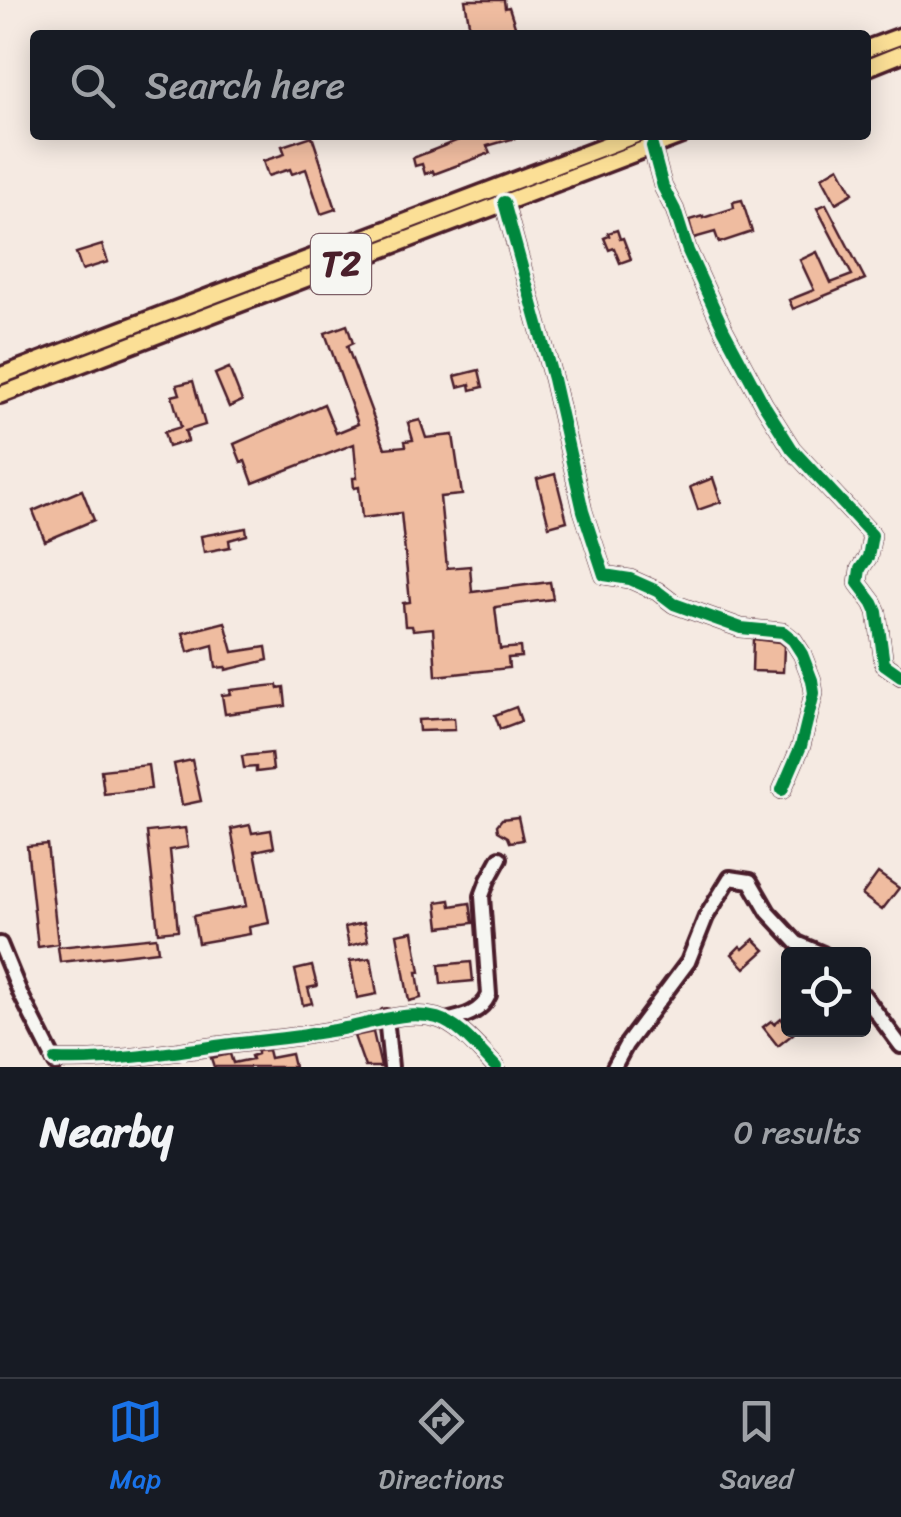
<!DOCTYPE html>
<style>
:root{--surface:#171b24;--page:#20242c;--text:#f1f3f6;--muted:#9ea1a6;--line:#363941;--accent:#1a73e8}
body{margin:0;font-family:Sriracha,sans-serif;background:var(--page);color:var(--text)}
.controls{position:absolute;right:30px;bottom:30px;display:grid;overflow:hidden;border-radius:10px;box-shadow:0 5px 25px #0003}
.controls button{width:90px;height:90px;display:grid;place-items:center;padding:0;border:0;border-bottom:2px solid var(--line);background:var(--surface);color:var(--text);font:50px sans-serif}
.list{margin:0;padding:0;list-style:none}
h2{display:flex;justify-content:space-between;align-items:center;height:130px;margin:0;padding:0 40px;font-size:42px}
h2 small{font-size:32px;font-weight:400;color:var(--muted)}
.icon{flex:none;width:55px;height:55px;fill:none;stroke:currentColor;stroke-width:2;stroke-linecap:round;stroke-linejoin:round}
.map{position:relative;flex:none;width:901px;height:1067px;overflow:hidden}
.search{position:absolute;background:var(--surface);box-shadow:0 5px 25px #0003;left:30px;right:30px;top:30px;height:110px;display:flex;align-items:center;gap:25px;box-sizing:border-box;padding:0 35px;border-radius:10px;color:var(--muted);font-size:38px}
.sheet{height:310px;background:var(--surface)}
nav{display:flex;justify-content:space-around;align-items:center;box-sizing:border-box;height:140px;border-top:2px solid var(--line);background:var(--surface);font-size:28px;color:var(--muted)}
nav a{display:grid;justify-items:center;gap:5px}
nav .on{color:var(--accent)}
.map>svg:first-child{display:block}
.building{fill:#efbca0;stroke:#4a1f2b;stroke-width:2.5}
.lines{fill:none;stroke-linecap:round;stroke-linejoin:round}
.minor-casing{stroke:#4a1f2b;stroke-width:20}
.major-casing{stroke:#4a1f2b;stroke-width:22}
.minor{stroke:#f6f6f2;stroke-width:12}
.major{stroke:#fbdf96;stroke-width:15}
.cycleway-casing{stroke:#f6f6f2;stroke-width:19}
.cycleway{stroke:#00873e;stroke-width:12}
.labels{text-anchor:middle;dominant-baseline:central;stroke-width:8;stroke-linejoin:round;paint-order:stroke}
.shield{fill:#f6f6f2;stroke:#7e6067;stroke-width:2.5}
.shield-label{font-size:35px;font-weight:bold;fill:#4a1f2b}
</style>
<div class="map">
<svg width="901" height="1067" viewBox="0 0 901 1067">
<rect width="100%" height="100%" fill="#f5eae2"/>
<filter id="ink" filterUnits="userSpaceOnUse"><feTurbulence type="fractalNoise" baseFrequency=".01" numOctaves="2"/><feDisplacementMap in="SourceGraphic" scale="20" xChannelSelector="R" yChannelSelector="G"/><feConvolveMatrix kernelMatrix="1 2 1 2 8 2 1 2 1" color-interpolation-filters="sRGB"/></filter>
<g filter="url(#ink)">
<g class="building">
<path d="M465,0H504L505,8L509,7L518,35H471Z"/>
<path d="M471,135H515V138L487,146L490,153L434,174L433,171L425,174L422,164L415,166L413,158Z"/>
<path d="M312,136L336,209L321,214L306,169L292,174L290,169L268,176L263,161L285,154L282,146Z"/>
<path d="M839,167L853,193L836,203L822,177Z"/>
<path d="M742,200L752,232L719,243L715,232L694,238L689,220L703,216V218L734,208L733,202Z"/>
<path d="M826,204L865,279L793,309L789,300L814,290L800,260L817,252L831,283L852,275L817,208Z"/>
<path d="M617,230L620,239L623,238L631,259L620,263L614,248L609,250L604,238L609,236L608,233Z"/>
<path d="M102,245L108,262L82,270L76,253Z"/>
<path d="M347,325L353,343L347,346L385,448L406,446L405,441L413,440L408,423L420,420L426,438L453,435L462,495L440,497L447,568L470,566L472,592L550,582L553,599L495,607L500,649L520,647L521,657L508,658L509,668L436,676L433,628L413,630L412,626H405L403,603L410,602L401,513L362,518L359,487L354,488L353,478H357L354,444L253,483L245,461L241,462L234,444L324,404L336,433L358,424L325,333Z"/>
<path d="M229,368L242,401L229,407L215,374Z"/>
<path d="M479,370L483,387L471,390L470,384L458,387L455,376Z"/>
<path d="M193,381L205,425L185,431L188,441L168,447L164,432L181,427L172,396L180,394L177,385Z"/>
<path d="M555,474L567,521L549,526L537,479Z"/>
<path d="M713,478L721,502L698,510L690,487Z"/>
<path d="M82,490L94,520L45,541L33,511Z"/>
<path d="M246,528L247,535L229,540L230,547L204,552L201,536Z"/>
<path d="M225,622L233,652L266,647L268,660L226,670V667L216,668L213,645L188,652L183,633Z"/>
<path d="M753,639L779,642L784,646L783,672L752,671Z"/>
<path d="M277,685L278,688L284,687L286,706L225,714L222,695L231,694L230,690Z"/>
<path d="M516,707L521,721L500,729L495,715Z"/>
<path d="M454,718L455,730L419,731L418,720Z"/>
<path d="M271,753L273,770L256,772V767L244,768L242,756Z"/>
<path d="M192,760L201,801L182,805L174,764Z"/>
<path d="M148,765L151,789L104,794L101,770Z"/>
<path d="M518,817L523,840L510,842L508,837L498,831L497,825L502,819Z"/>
<path d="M250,825L252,833L271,830L274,847L255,851L269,923L249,927L250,934L198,943L193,916L246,906L231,829Z"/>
<path d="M185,828L188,847L170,850L178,930L158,932L147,832Z"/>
<path d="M47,844L58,944L38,947L27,846Z"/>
<path d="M878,873L899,888L882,910L862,895Z"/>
<path d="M450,900L451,906L470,903L473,923L440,927L437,902Z"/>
<path d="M364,923L368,941L349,946L345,927Z"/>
<path d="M413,931L420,972H417L421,998L409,1001L397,934Z"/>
<path d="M156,937L158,951L60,962L58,947Z"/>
<path d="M754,939L765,950L745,968L732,954L740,946L743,949Z"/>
<path d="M371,958L377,994L357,998L350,961Z"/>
<path d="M471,962L473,981L441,984L439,965Z"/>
<path d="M312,966L317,986L308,988L312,1003L303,1005L295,970Z"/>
<path d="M788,1017V1030L793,1034L778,1046L763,1027L771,1021L774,1024L781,1018L783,1021Z"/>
<path d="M373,1032L381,1067H365L354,1036Z"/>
<path d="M268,1050L270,1058L291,1054L294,1067H214L211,1058L230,1054L233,1063L252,1059L251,1056L257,1054V1051Z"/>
</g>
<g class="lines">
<g class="minor-casing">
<g id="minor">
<path d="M652,146L663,187L675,210L688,251L724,330L763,403L792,449L872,535L868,557L860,569L858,583L873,603L877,612L884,664L901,676"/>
<path d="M504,202L553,379L583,511L604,575L630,579L657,591L674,604L741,628L783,632L793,640L802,654L812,680L814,693L801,746L782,790"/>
<path d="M0,944L21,995L56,1064"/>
<path d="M864,996L901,1046"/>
<path d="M386,1017L391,1067"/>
<path d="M446,1021C463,1017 481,1013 489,995L482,896L488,880L500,858"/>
<path d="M55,1060C109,1062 162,1054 216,1046C244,1042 272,1040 300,1036C316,1033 331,1031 346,1028C376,1022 406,1010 437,1018C460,1025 479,1050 496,1067"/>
<path d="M614,1067L626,1045L688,962L706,917L730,878L750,881L768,912L797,943L823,954"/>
</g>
</g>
<g class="major-casing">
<g id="major">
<path d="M866,49L901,36"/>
<path d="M866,68L901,54"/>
<path d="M0,376L635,135"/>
<path d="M0,395L682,135"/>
</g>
</g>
<use href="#minor" class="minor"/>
<use href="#major" class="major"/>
<g class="cycleway-casing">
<g id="cycleway">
<path d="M652,146L663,187L675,210L688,251L724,330L763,403L792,449L872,535L868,557L860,569L858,583L873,603L877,612L884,664L901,676"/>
<path d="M504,202L553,379L583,511L604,575L630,579L657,591L674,604L741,628L783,632L793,640L802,654L812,680L814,693L801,746L782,790"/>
<path d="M55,1060C109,1062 162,1054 216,1046C244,1042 272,1040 300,1036C316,1033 331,1031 346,1028C376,1022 406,1010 437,1018C460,1025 479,1050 496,1067"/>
</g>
</g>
<use href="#cycleway" class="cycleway"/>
</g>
</g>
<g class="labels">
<rect class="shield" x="311" y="234" width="60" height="60" rx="8"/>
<g class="shield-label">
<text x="341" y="264">T2</text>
</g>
</g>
</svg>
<div class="controls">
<button><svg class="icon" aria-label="locate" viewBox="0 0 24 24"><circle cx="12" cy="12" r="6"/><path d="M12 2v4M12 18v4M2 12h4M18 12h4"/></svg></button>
</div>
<div class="search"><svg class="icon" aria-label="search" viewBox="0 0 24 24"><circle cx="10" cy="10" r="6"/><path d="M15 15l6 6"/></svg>Search here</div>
</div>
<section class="sheet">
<h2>Nearby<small>0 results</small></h2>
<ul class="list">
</ul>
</section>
<nav>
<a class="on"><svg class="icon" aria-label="map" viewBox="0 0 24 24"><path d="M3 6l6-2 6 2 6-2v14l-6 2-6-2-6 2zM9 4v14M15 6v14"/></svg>Map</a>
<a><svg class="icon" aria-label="directions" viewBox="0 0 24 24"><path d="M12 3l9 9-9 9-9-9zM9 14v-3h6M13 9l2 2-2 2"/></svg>Directions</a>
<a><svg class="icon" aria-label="saved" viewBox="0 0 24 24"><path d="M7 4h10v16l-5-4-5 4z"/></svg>Saved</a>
</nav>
